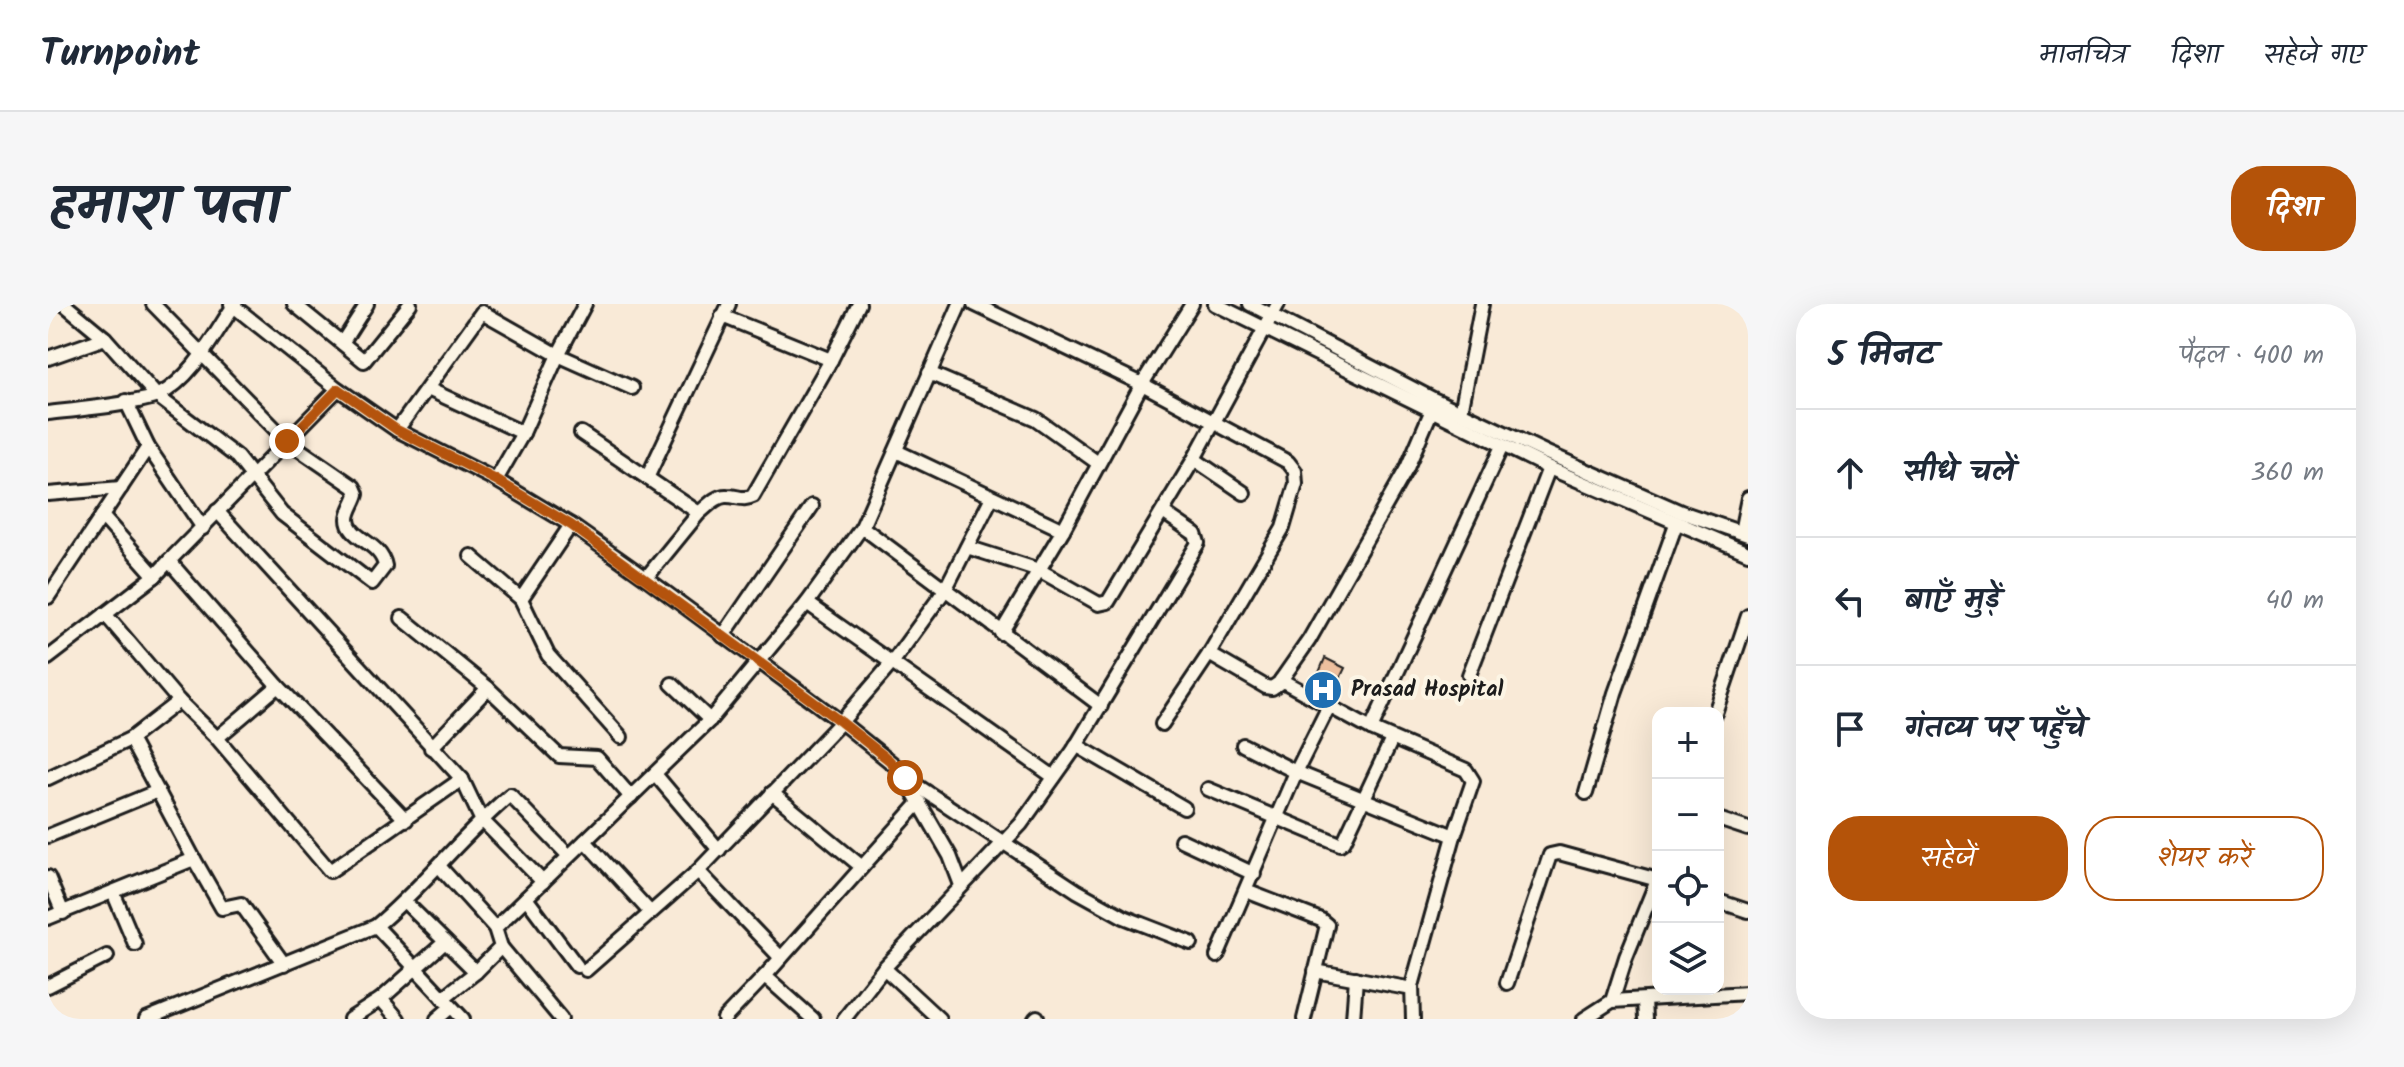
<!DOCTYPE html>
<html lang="hi">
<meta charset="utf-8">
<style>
:root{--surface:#fff;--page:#f6f6f7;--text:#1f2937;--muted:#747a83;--line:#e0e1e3;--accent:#b45309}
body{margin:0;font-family:Kalam,"Playpen Sans Deva",sans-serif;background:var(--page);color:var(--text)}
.controls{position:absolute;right:24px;bottom:24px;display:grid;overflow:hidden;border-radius:16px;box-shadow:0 8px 32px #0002}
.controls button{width:72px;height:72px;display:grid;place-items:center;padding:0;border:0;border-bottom:2px solid var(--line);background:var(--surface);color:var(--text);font:40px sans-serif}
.stop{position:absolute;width:24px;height:24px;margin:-18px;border:6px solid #b45309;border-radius:50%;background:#fff}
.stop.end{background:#b45309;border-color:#fff;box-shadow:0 2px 8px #0008}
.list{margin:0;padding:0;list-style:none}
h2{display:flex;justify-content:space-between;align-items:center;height:104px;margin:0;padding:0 32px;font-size:34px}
h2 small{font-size:26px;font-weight:400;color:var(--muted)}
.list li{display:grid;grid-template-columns:52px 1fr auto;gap:24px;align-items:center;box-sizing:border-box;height:128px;padding:0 32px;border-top:2px solid var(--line)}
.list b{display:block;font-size:30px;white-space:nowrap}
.list em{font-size:26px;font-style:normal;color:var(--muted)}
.actions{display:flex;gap:16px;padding:24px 32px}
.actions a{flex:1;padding:18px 0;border:2px solid var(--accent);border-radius:32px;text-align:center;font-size:28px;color:var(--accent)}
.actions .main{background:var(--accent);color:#fff}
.icon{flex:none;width:44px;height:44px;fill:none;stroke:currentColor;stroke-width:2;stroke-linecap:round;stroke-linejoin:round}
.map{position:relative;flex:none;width:1700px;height:715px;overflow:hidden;border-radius:32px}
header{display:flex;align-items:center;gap:48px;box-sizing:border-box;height:112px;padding:0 40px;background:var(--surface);border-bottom:2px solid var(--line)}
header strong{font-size:38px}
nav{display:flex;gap:44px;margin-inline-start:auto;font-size:28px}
.intro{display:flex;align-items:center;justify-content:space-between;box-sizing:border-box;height:192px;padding:0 48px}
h1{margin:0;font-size:56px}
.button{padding:20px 36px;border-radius:32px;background:var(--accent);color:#fff;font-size:28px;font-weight:700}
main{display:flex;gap:48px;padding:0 48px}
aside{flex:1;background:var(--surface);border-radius:32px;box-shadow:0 8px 32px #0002}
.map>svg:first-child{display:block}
.building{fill:#eec09e;stroke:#1c1c1c;stroke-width:2}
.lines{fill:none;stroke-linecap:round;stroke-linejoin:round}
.minor-casing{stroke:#1c1c1c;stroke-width:18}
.minor{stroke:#fcf5e5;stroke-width:12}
.route{stroke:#b45309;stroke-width:10}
.labels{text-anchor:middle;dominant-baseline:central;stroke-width:8;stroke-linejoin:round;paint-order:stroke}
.poi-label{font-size:22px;font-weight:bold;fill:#1c1c1c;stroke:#fcf5e5;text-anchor:start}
</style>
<header>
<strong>Turnpoint</strong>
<nav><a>मानचित्र</a><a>दिशा</a><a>सहेजे गए</a></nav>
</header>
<div class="intro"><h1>हमारा पता</h1><a class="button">दिशा</a></div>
<main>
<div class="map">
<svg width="1700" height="715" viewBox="0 0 1700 715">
<rect width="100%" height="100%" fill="#f9ead7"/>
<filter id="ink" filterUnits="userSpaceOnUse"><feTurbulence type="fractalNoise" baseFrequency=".0125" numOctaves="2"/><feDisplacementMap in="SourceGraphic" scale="16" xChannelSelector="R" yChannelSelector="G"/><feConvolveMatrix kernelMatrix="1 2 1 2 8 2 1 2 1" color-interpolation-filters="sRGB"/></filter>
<g filter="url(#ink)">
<path class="building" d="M1277,354L1297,364L1283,393L1265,383Z"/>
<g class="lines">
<g class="minor-casing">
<g id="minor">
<path d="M16,0L57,34L109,92L189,153L234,210L324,279L337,262C333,238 300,235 300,215C300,207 307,198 309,190L306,183L239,137L105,0"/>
<path d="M183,0L290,85L349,126L448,176L523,221L598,274L793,418L850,464L857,474L902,552L913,581"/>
<path d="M246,0L316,57L362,0"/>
<path d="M926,0L1094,80L1144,0"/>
<path d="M1167,0L1501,164L1700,249"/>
<path d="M1202,0L1387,96L1499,149L1633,208L1700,231"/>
<path d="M674,12L783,56"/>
<path d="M294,39L319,0"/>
<path d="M0,54L57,34"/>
<path d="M881,69L988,115L1050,159"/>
<path d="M380,85L475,129"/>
<path d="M78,97L100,143L155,224"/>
<path d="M1413,108L1434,0"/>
<path d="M0,109C25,106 92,100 111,91C146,73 166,30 187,0"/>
<path d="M349,126L434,8L510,51L537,0"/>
<path d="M533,129L651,209L598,274"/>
<path d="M848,147L1015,226L1094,80L1240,158L1247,167L1248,180L1235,224L1161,350L1114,420"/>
<path d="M1146,155L1196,189"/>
<path d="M599,174L681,0"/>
<path d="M448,176L475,129L510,51L584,84"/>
<path d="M0,190L73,184"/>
<path d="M651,209C659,203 668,191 679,192C690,192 695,197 705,192L783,56L811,0"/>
<path d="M54,212L107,272"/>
<path d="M814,223L1053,402"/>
<path d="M1693,228L1700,194"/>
<path d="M919,243L991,266L1051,300L1060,298L1146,155L1230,0"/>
<path d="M423,252L473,295L523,221"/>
<path d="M121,257L290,85"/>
<path d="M0,293L100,143"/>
<path d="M473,295L500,351L573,433"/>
<path d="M759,299L1006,473"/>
<path d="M57,310L131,397L169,434L282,567L414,475L169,207"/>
<path d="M354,314L440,384L383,444"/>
<path d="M953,329L1015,226"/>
<path d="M675,332L764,202"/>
<path d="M1161,350L1218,383L1224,384L1231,379L1261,336L1359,164L1383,108"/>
<path d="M0,354L107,272L121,257L230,382L358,516"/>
<path d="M1421,371L1501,164"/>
<path d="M1233,376L1323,425L1418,466L1425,477L1406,532L1364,682L1359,684L1267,667"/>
<path d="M624,380L662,416"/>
<path d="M440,384L511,452L549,454L583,493"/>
<path d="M1667,409L1700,312"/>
<path d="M1323,425L1454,142"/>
<path d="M169,434L230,382"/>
<path d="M82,435L146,555"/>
<path d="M1028,441L1136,504"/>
<path d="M1195,441L1248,468L1406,532"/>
<path d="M607,470L671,546"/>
<path d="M0,474L82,435L131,397"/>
<path d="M414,475L433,515L495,578"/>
<path d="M862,477L1029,587L1076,613L1143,639"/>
<path d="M1160,485L1292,540L1296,537L1344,435"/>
<path d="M724,489L814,563"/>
<path d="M1538,489L1567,389L1628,220"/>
<path d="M1670,515L1700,525"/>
<path d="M0,532L110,487"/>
<path d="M1133,536L1206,570"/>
<path d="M537,537L602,608"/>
<path d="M391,562L447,624"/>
<path d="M650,567L733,654"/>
<path d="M0,573L15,609"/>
<path d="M1198,587L1273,616L1279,621L1256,715"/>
<path d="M65,588L87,640"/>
<path d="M478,594L529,662"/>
<path d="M1670,597L1700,607"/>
<path d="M357,598L428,668"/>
<path d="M0,614L146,555L174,604L193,600L236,660"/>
<path d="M328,622C376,582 414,531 462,491L521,552"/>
<path d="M453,643L513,715"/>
<path d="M1169,652L1248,468L1280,404"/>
<path d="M836,664L891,715"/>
<path d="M538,666L650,567L793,418L844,359L897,286L944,193"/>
<path d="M717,672L872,498"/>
<path d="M1459,679L1502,551L1511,549L1610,576"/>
<path d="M0,682L59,652"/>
<path d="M1364,682L1365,715"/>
<path d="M395,694L428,668L453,643L447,624L662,416L759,299L814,223L912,0"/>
<path d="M333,695L397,638"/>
<path d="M1596,696L1597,715"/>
<path d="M1564,697L1578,653L1610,574"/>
<path d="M98,715L328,622L415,715"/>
<path d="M302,715L333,695L350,715"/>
<path d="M389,715L403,703"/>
<path d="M676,715L717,672L765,715"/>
<path d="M796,715L836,664L973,520L1025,447L1150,239L1147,230L1115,208"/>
<path d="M987,715L989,713"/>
<path d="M1305,715L1308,674"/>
<path d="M1536,715L1564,697L1700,689"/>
</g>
</g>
<use href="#minor" class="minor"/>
</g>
</g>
<g class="lines" filter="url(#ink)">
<path class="route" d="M239,137L290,85L349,126L448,176L523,221L793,418L841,456L857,474"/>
</g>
<defs>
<g id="hospital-disc" transform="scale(2)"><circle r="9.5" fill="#1f6fb2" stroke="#fcf5e5"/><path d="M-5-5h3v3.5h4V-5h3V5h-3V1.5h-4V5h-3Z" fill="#fff"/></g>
</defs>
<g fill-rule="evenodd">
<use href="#hospital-disc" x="1275" y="386"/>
</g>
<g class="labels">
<g class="poi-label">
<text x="1303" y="386">Prasad Hospital</text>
</g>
</g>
</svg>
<div class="controls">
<button>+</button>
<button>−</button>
<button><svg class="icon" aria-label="locate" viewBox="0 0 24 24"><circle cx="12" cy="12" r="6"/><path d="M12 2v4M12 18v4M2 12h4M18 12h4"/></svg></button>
<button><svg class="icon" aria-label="layers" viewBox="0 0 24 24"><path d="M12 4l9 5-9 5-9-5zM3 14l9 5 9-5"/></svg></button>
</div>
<div class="stop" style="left:857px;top:474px"></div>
<div class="stop end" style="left:239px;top:137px"></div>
</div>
<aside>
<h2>5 मिनट<small>पैदल · 400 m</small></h2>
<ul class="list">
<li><svg class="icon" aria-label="ahead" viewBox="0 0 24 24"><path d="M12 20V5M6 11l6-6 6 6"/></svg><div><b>सीधे चलें</b></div><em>360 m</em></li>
<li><svg class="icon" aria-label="left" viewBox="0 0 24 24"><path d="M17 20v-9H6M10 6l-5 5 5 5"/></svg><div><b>बाएँ मुड़ें</b></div><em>40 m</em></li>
<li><svg class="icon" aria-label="arrive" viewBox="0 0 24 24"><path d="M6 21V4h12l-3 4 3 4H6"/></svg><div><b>गंतव्य पर पहुँचे</b></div></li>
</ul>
<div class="actions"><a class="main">सहेजें</a><a>शेयर करें</a></div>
</aside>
</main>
